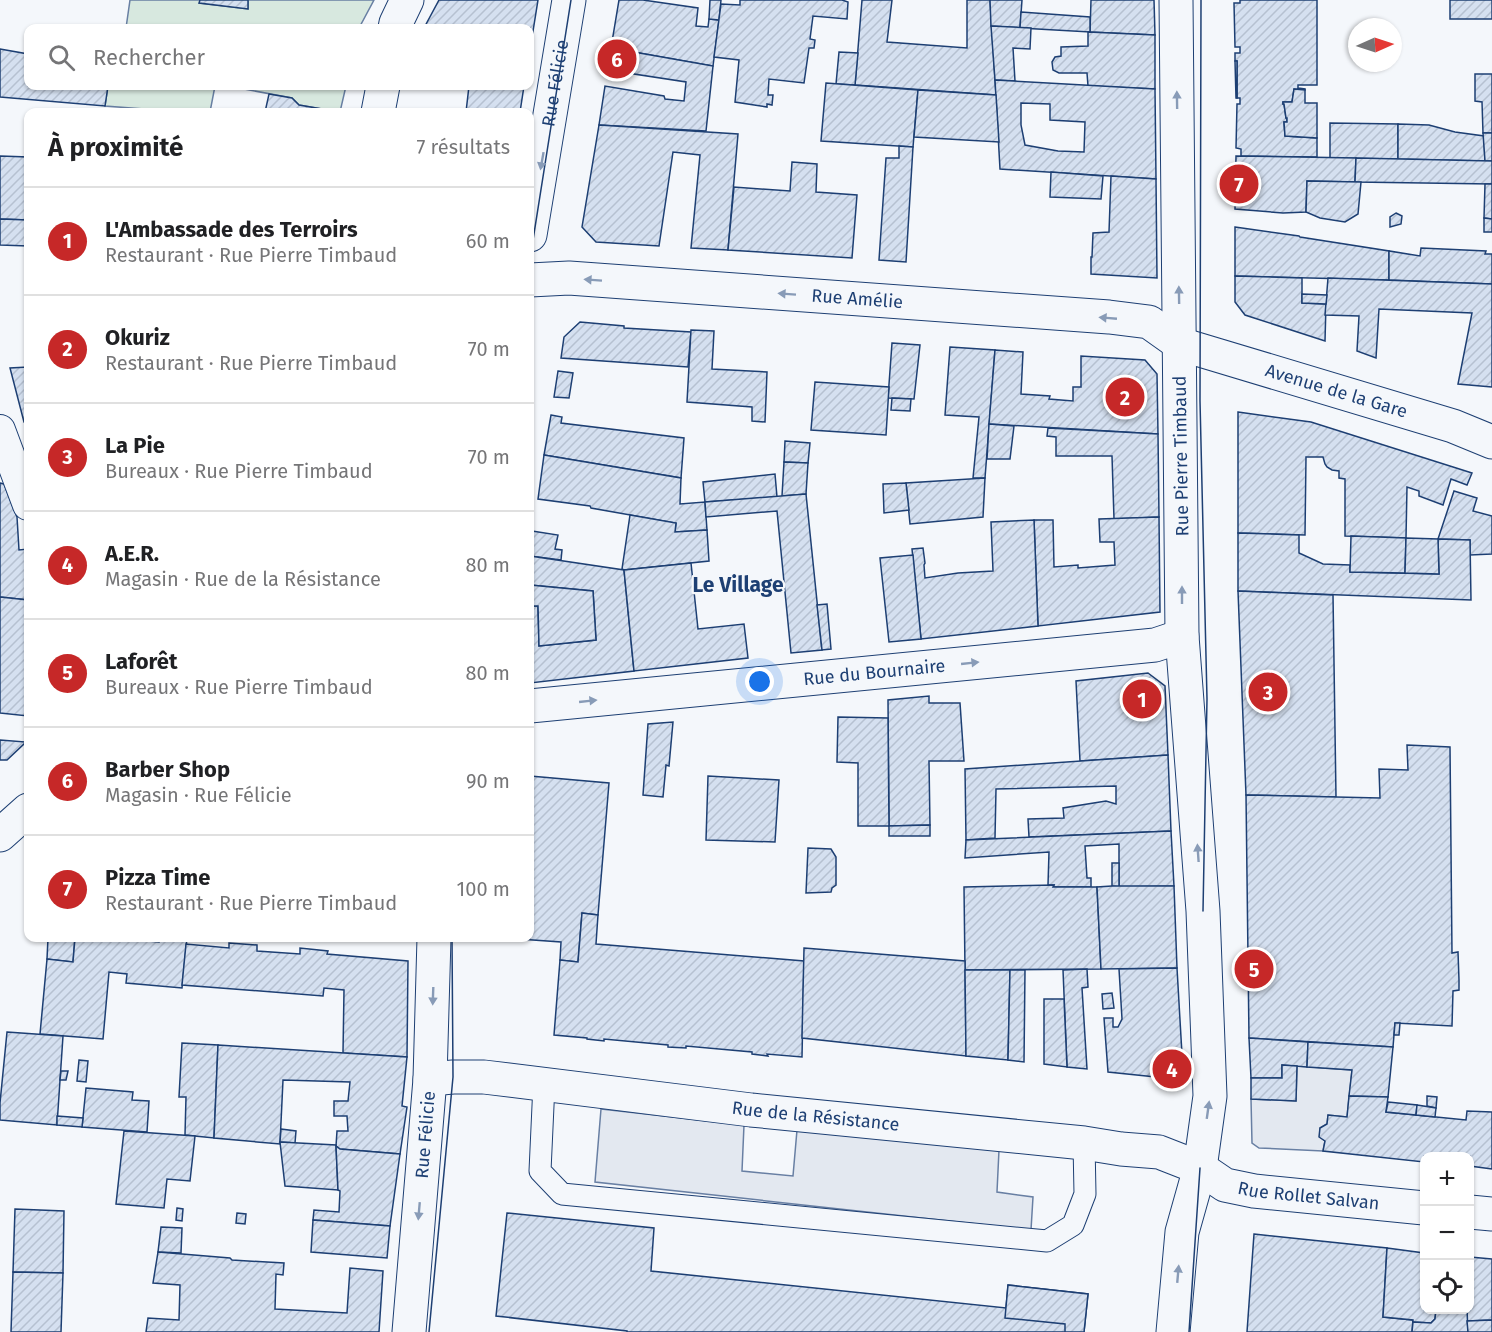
<!DOCTYPE html>
<html lang="fr">
<meta charset="utf-8">
<style>
:root{--surface:#fff;--page:#f2f2f2;--text:#202124;--muted:#757577;--line:#e0e0e0;--accent:#c62828}
body{margin:0;font-family:"Fira Sans",sans-serif;background:var(--page);color:var(--text)}
.controls{position:absolute;right:18px;bottom:18px;display:grid;overflow:hidden;border-radius:12px;box-shadow:0 2px 4px #0004}
.controls button{width:54px;height:54px;display:grid;place-items:center;padding:0;border:0;border-bottom:2px solid var(--line);background:var(--surface);color:var(--text);font:30px sans-serif}
.compass{position:absolute;left:1348px;top:18px;width:54px;height:54px;border-radius:50%;background:var(--surface);box-shadow:0 2px 4px #0004;rotate:87deg}
.you{position:absolute;left:760px;top:682px;width:21px;height:21px;margin:-15px;border:4px solid #fff;border-radius:50%;background:#1a73e8;box-shadow:0 0 0 9px #1a73e833}
.badge{display:grid;place-items:center;width:39px;height:39px;border-radius:50%;background:var(--accent);color:#fff;font-size:20px;font-weight:700}
.pin{position:absolute;translate:-50% -50%;border:3px solid #fff;box-shadow:0 2px 6px #0006}
.list{margin:0;padding:0;list-style:none}
h2{display:flex;justify-content:space-between;align-items:center;height:78px;margin:0;padding:0 24px;font-size:26px}
h2 small{font-size:20px;font-weight:400;color:var(--muted)}
.list li{display:grid;grid-template-columns:39px 1fr auto;gap:18px;align-items:center;box-sizing:border-box;height:108px;padding:0 24px;border-top:2px solid var(--line)}
.list b{display:block;font-size:22px;white-space:nowrap}
.list p{margin:0;font-size:20px;white-space:nowrap;color:var(--muted)}
.list em{font-size:20px;font-style:normal;color:var(--muted)}
.icon{flex:none;width:33px;height:33px;fill:none;stroke:currentColor;stroke-width:2;stroke-linecap:round;stroke-linejoin:round}
.map{position:relative;flex:none;width:1492px;height:1332px;overflow:hidden}
.search{position:absolute;background:var(--surface);box-shadow:0 2px 4px #0004;left:24px;top:24px;width:510px;height:66px;display:flex;align-items:center;gap:15px;box-sizing:border-box;padding:0 21px;border-radius:12px;color:var(--muted);font-size:22px}
.panel{position:absolute;background:var(--surface);box-shadow:0 2px 4px #0004;left:24px;top:108px;width:510px;height:834px;border-radius:12px}
.map>svg:first-child{display:block}
.green{fill:#d7e8df;stroke:#687fa3;stroke-width:1.5}
.parking{fill:#e3e8f0;stroke:#687fa3;stroke-width:1.5}
.building{fill:url(#building-hatch);stroke:#1d3f73;stroke-width:1.5;fill-rule:evenodd}
.lines{fill:none;stroke-linecap:round;stroke-linejoin:round}
.service-casing{stroke:#1d3f73;stroke-width:23}
.pedestrian-casing{stroke:#1d3f73;stroke-width:32}
.minor-casing{stroke:#1d3f73;stroke-width:35}
.secondary-casing{stroke:#1d3f73;stroke-width:35}
.service{stroke:#f4f7fb;stroke-width:21}
.pedestrian{stroke:#f4f7fb;stroke-width:30}
.minor{stroke:#f4f7fb;stroke-width:33}
.secondary{stroke:#f4f7fb;stroke-width:33}
.tram{stroke:#1d3f73;stroke-width:1.5}
.oneway{fill:#889bb7}
.labels{text-anchor:middle;dominant-baseline:central;stroke-width:4.5;stroke-linejoin:round;paint-order:stroke}
.street-label{font-size:18px;fill:#1d3f73;stroke:#f4f7fb}
.quarter-label{font-size:21px;font-weight:bold;fill:#1d3f73;stroke:#f4f7fb}
</style>
<div class="map">
<svg width="1492" height="1332" viewBox="0 0 1492 1332">
<defs>
<pattern id="building-hatch" width="6" height="6" patternUnits="userSpaceOnUse" patternTransform="scale(1.5)"><rect width="6" height="6" fill="#d5e0f0"/><path d="M-1 1l2-2M0 6l6-6M5 7l2-2" fill="none" stroke="#b6c1d1"/></pattern>
</defs>
<rect width="100%" height="100%" fill="#f4f7fb"/>
<g class="green">
<path d="M130,0H200V3L248,9V0H374L359,28H126Z"/>
<path d="M108,86H215L210,112H184L105,106Z"/>
<path d="M228,86H346L340,112L299,105L292,98Z"/>
</g>
<g class="parking">
<path d="M1297,1066L1352,1070L1347,1117L1328,1115L1327,1124L1320,1128V1137L1325,1141L1323,1151L1259,1148L1252,1143L1251,1099L1296,1101Z"/>
<path d="M601,1109L744,1125L742,1171L793,1176L797,1130L999,1150L997,1192L1033,1197L1031,1230L595,1182Z"/>
</g>
<g class="building">
<path d="M200,0H248V9L199,3Z"/>
<path d="M439,0H538L530,50V28H424Z"/>
<path d="M619,0H643L698,8L696,26L708,27L709,19L719,20L713,66L611,48Z"/>
<path d="M710,0H721L719,20L709,19Z"/>
<path d="M740,0H842L848,2L847,19L813,16L810,39L815,40L814,48H809L804,83L769,79L768,95H773L772,105L767,104V107L735,102L739,60L714,57L721,4L740,5Z"/>
<path d="M862,0H892L887,42L967,48V0H990L996,95L855,85Z"/>
<path d="M990,0H1022L1020,28L991,26Z"/>
<path d="M1091,0H1154L1155,35L1090,32Z"/>
<path d="M1240,0H1317V85H1298V88L1305,89V90L1294,89L1292,102H1283V104H1284L1286,118H1287V122H1284L1285,136L1317,138V157L1241,156V149L1236,148L1237,104H1240V98H1237V61H1235V53H1240V47H1235L1234,3H1240Z"/>
<rect x="1450" y="0" width="42" height="19"/>
<path d="M1021,12L1090,17V32L1020,28Z"/>
<path d="M991,26L1031,28L1030,49L1013,48L1015,81L995,80Z"/>
<path d="M1088,32L1155,35V89L1088,86L1087,73H1059L1053,70L1052,62L1055,57L1061,56V47L1088,46Z"/>
<path d="M611,48L713,66L706,131L599,125L605,86L664,96L665,99L684,101L686,82L608,70Z"/>
<path d="M0,49L28,54V86H108L105,106L0,97Z"/>
<path d="M839,52L858,53L855,85L836,84Z"/>
<path d="M1235,61H1237V98H1236Z"/>
<path d="M1475,74H1492V133H1483L1482,102L1475,101Z"/>
<path d="M995,80L1155,89L1156,179L1000,169ZM1021,103L1050,104V120L1085,122L1084,152L1058,151L1025,145L1021,125Z"/>
<path d="M826,83L918,90L913,147L821,141Z"/>
<path d="M469,86H524L520,112H466Z"/>
<path d="M1294,89L1305,90V103H1317V138L1285,136L1284,122H1287V118H1286L1284,104H1283V102H1292Z"/>
<path d="M918,90L996,95L999,142L914,137Z"/>
<path d="M269,94L292,98L299,105L339,112H265Z"/>
<path d="M1330,123L1398,124V159L1330,158Z"/>
<path d="M1398,124L1429,125L1455,132L1484,136L1485,161L1398,159Z"/>
<path d="M599,125L738,134L728,250L691,248L700,155L673,152L659,246L596,242L582,227Z"/>
<path d="M1483,133H1492V161H1485Z"/>
<path d="M899,146L913,147L906,262L879,260L886,158H899Z"/>
<path d="M0,156L28,157V220L0,219Z"/>
<path d="M1236,156L1356,158L1355,182L1307,181L1306,212L1283,213L1235,209Z"/>
<path d="M1356,158L1492,161V184L1355,182Z"/>
<path d="M792,162L817,164L816,192L857,195L852,258L728,250L734,187L790,191Z"/>
<path d="M1051,172L1103,176L1101,199L1050,197Z"/>
<path d="M1111,176L1156,179L1157,278L1091,274V257H1092L1093,233L1109,232Z"/>
<path d="M1307,181L1361,182L1358,214L1345,222L1320,218L1306,212Z"/>
<path d="M1485,184H1492V219L1484,218Z"/>
<path d="M1396,213L1402,216L1401,224L1390,227V217Z"/>
<path d="M1484,218L1492,219V232H1484Z"/>
<path d="M0,219L28,220V246L0,245Z"/>
<path d="M1235,227L1299,236L1300,237L1389,251V280L1235,276Z"/>
<path d="M1421,248L1486,251L1485,254H1492V284L1389,280V251L1420,256Z"/>
<path d="M1235,276L1302,278V303L1326,304L1325,341L1245,315L1235,302Z"/>
<path d="M1328,278L1492,284V387L1458,384L1472,313L1379,309L1376,358L1357,351L1359,316L1325,315Z"/>
<path d="M1302,294L1327,295L1326,304L1302,303Z"/>
<path d="M580,322L624,326V328L691,332L688,367L561,358L564,337Z"/>
<path d="M691,330L714,331L712,369L767,372L765,422L752,421V407L687,402Z"/>
<path d="M892,343L920,345L914,399L888,398Z"/>
<path d="M950,347L995,350L985,478H973L979,417L945,415Z"/>
<path d="M995,350L1023,352L1021,394L1050,396L1049,399L1073,401V387H1081V356L1145,360L1157,374L1158,434L989,424Z"/>
<path d="M28,367V422H24L10,368Z"/>
<path d="M558,371L573,373L569,398L554,397Z"/>
<path d="M815,382L889,387L886,435L811,430Z"/>
<path d="M892,398L911,399L910,411L891,410Z"/>
<path d="M1238,412L1311,422L1472,473L1467,485L1451,479L1443,505L1419,496V491L1407,487L1406,538L1345,536V479L1339,478V471L1332,470L1327,467L1325,464L1323,457H1306L1305,535L1238,533Z"/>
<path d="M551,415L562,417L561,423L684,438L681,478L544,455Z"/>
<path d="M989,424L1014,426L1010,459H987Z"/>
<path d="M1048,428L1158,434L1159,517L1114,519L1112,456H1056V437L1047,436Z"/>
<path d="M785,441L810,443L808,463L784,462Z"/>
<path d="M544,455L681,478L680,504L705,502L707,530L675,532L676,523L591,508L590,506L538,499Z"/>
<path d="M784,462L808,463L806,494L782,496Z"/>
<path d="M775,474L777,497L705,502L703,482Z"/>
<path d="M985,478L983,517L910,524L906,483Z"/>
<path d="M0,483L4,484L17,517L19,550L28,549V600L0,597Z"/>
<path d="M906,483L909,510L884,513L883,484Z"/>
<path d="M1454,491L1477,498L1473,511L1492,516V554L1470,555V540L1438,539Z"/>
<path d="M806,494L822,650L791,653L777,511L706,517L705,502Z"/>
<path d="M630,515L676,523L675,532L707,530L709,561L624,570L622,569Z"/>
<path d="M1159,517L1160,612L1038,626L1034,520H1053L1054,567L1078,565V568L1115,565L1114,542H1100L1099,519Z"/>
<path d="M1034,520L1038,626L921,639L912,549L923,548L925,563L924,565L925,578L958,573L993,571L991,522Z"/>
<path d="M532,531L558,535L555,549L562,550L561,560L530,556Z"/>
<path d="M1238,533L1299,535V553L1323,564L1350,565V572L1439,574L1438,539L1470,540L1471,600L1238,591Z"/>
<path d="M1351,536L1406,538L1405,573L1350,572Z"/>
<path d="M1406,538L1438,539L1439,574L1405,573Z"/>
<path d="M913,555L921,639L889,642L880,558Z"/>
<path d="M530,556L624,570L634,671L530,683V606H538L539,646L596,640L593,591L530,585Z"/>
<path d="M691,563L698,629L744,624L748,658L634,671L624,570Z"/>
<path d="M530,585L593,591L596,640L539,646L538,606H530Z"/>
<path d="M1238,591L1333,595L1336,797L1246,795Z"/>
<path d="M0,597L28,600V716L0,713Z"/>
<path d="M827,604L831,649L822,650L817,605Z"/>
<path d="M1148,673L1165,686L1168,755L1080,761L1076,681Z"/>
<path d="M929,696V703H960L964,761H929L930,825L889,826L888,700Z"/>
<path d="M838,717L888,718L889,826H858V763L837,762Z"/>
<path d="M673,722L669,766L666,765L663,797L643,795L648,724Z"/>
<path d="M0,740L26,742L7,760H0Z"/>
<path d="M1407,745L1450,747L1452,953L1458,952L1459,980V990L1453,991L1452,1026L1395,1023L1393,1047L1249,1038L1246,795L1380,798L1379,769L1408,770Z"/>
<path d="M1168,755L1171,831L1029,837L1028,819L1064,818L1063,808L1106,801L1116,804V786L996,789L995,838L966,840L965,769Z"/>
<path d="M530,776L609,783L598,915L582,913L578,962L560,960L561,942L504,938H530Z"/>
<path d="M708,776L779,780L775,842L706,840Z"/>
<path d="M930,825V836H889V826Z"/>
<path d="M1171,831L1174,886L1119,887V844L1085,846L1087,878H1091V887H1053L1054,885H1048L1049,852L965,858L966,840Z"/>
<path d="M808,848L831,849L836,857V885L832,888L831,892L806,893Z"/>
<path d="M1112,863H1119V887L1112,886Z"/>
<path d="M1054,885L1053,887H1097L1101,969L965,970L964,887Z"/>
<path d="M1112,886H1174L1177,968L1101,969L1097,887Z"/>
<path d="M582,913L598,915L596,944L804,961L802,1057L767,1054L768,1056L752,1054V1052L686,1046V1048L668,1047V1045L604,1039V1041L587,1039V1038L554,1035L560,960L578,962Z"/>
<path d="M48,938H75L73,962L47,959Z"/>
<path d="M75,938H113L159,942V938H187L182,988L126,983L127,974L109,972L103,1039L40,1034L47,959L73,962Z"/>
<path d="M366,938H409L408,941Z"/>
<path d="M229,943L257,945V951L300,954V948L328,951L327,954L408,961L407,1057L343,1053L344,990L324,988L323,996L182,985L186,944L229,948Z"/>
<path d="M804,948L965,961L966,1056L802,1038Z"/>
<path d="M1177,968L1183,1072L1175,1079L1108,1072L1104,1018H1113V1027H1118L1122,1019L1119,969Z"/>
<path d="M1087,969L1088,987L1082,988L1087,1069L1067,1067L1063,970Z"/>
<path d="M965,970H1010L1008,1060L966,1056Z"/>
<path d="M1010,970H1025L1024,1062L1008,1060Z"/>
<path d="M1112,993L1114,1008L1103,1009L1102,994Z"/>
<path d="M1044,999H1064L1067,1067L1044,1064Z"/>
<path d="M1395,1023H1400L1399,1035H1394Z"/>
<path d="M7,1032L63,1036L57,1125L0,1120V1103Z"/>
<path d="M1249,1038L1308,1042L1307,1067L1282,1065V1078H1251Z"/>
<path d="M1308,1042L1393,1047L1388,1097L1349,1096L1352,1070L1307,1067Z"/>
<path d="M182,1043L218,1045L214,1138L185,1135L186,1097H179Z"/>
<path d="M218,1045L407,1057L402,1106L407,1107L400,1154L340,1149L336,1146L337,1131H348L347,1116H334V1101H348L350,1082L283,1080L280,1144L214,1138Z"/>
<path d="M79,1060L88,1061L86,1082L77,1081Z"/>
<path d="M1282,1065L1297,1066L1296,1101L1251,1099V1078H1282Z"/>
<path d="M61,1071H68L66,1080H60Z"/>
<path d="M86,1088L133,1092L132,1100L149,1101L147,1132L82,1127Z"/>
<path d="M1349,1096L1388,1097L1386,1112L1466,1120L1467,1111L1492,1112V1169L1470,1166V1156H1424V1162L1323,1151L1325,1141L1319,1137L1320,1128L1327,1124L1328,1115L1347,1117Z"/>
<path d="M1427,1096L1437,1097L1436,1108L1427,1106Z"/>
<path d="M1388,1102L1417,1105L1416,1115L1386,1112Z"/>
<path d="M1417,1105L1436,1108L1435,1117L1416,1115Z"/>
<path d="M57,1116L83,1118L82,1127L57,1125Z"/>
<path d="M281,1129L296,1131L295,1143L280,1142Z"/>
<path d="M124,1131L195,1136L190,1181L167,1179L164,1208L116,1204Z"/>
<path d="M280,1142L336,1145L338,1190L285,1186Z"/>
<path d="M336,1146L340,1149L400,1154L390,1226L313,1220L314,1210L339,1212L340,1191L338,1190Z"/>
<path d="M177,1208L183,1209L182,1221L176,1220Z"/>
<path d="M15,1209L64,1211L63,1273L13,1272Z"/>
<path d="M237,1213L246,1214L245,1224L236,1223Z"/>
<path d="M507,1213L654,1228L651,1271L1006,1308L1008,1285L1088,1294L1084,1332H627V1331L496,1316Z"/>
<path d="M313,1220L390,1226L387,1258L311,1252Z"/>
<path d="M161,1227L182,1228L181,1253L158,1252Z"/>
<path d="M1254,1234L1387,1248L1383,1317L1413,1320L1412,1332H1247Z"/>
<path d="M1387,1248L1424,1253V1310H1436L1435,1319L1431,1323L1413,1322V1320L1383,1317Z"/>
<path d="M158,1252L230,1258L232,1260L284,1263L283,1275L276,1274L275,1309L347,1313L350,1268L383,1271L379,1332H146L148,1318L179,1320L180,1285L153,1283Z"/>
<path d="M1470,1257L1492,1259V1320L1467,1321V1310H1470Z"/>
<path d="M13,1272L63,1273L61,1332H11Z"/>
<path d="M1008,1285L1088,1294L1084,1332H1065V1324L1005,1318Z"/>
<path d="M1436,1310H1467L1468,1332H1412L1413,1322L1431,1323L1435,1319Z"/>
<path d="M1492,1320V1332H1468L1467,1321Z"/>
</g>
<g class="lines">
<g class="service-casing">
<path id="service" d="M544,1084L540,1171L562,1194L1047,1241L1073,1225L1085,1194L1084,1143"/>
</g>
<g class="pedestrian-casing">
<path id="pedestrian" d="M0,430L28,505"/>
</g>
<g class="minor-casing">
<g id="minor">
<path d="M395,28L396,23L407,0"/>
<path d="M378,112L383,86"/>
<path id="s1" d="M530,280L569,278L1109,317L1149,322L1180,344L1453,426L1492,442"/>
<path id="s2" d="M530,706L1155,645L1182,636"/>
<path d="M0,835L28,810"/>
<path id="s3" d="M430,1079L453,1077H484L751,1110L1084,1143L1121,1149L1159,1152L1200,1168L1225,1185L1254,1191L1424,1208"/>
<path d="M1470,1212L1492,1214"/>
</g>
</g>
<g class="secondary-casing">
<g id="secondary">
<path id="s4" d="M530,235L569,0"/>
<path id="s5" d="M409,1332L430,1079L434,938"/>
<path d="M1173,1332L1182,1232L1200,1168L1210,1096L1203,911L1182,636L1176,0"/>
</g>
</g>
<use href="#service" class="service"/>
<use href="#pedestrian" class="pedestrian"/>
<use href="#minor" class="minor"/>
<use href="#secondary" class="secondary"/>
<g class="tram">
<path d="M1201,0L1200,401L1207,699L1203,911"/>
<path d="M530,259L571,0"/>
<path d="M429,1332L453,1077L452,938"/>
<path d="M1189,1332L1200,1168"/>
</g>
</g>
<defs><path id="oneway-solid" d="M-6-.8H1V-3.2L6.5 0L1 3.2V.8H-6Z" transform="scale(1.5)"/></defs>
<g class="oneway">
<use href="#oneway-solid" transform="translate(1177 100) rotate(-91)"/>
<use href="#oneway-solid" transform="translate(542 161) rotate(100)"/>
<use href="#oneway-solid" transform="translate(593 280) rotate(-176)"/>
<use href="#oneway-solid" transform="translate(787 294) rotate(-176)"/>
<use href="#oneway-solid" transform="translate(1179 295) rotate(-91)"/>
<use href="#oneway-solid" transform="translate(1108 318) rotate(-175)"/>
<use href="#oneway-solid" transform="translate(1182 595) rotate(-90)"/>
<use href="#oneway-solid" transform="translate(970 663) rotate(-6)"/>
<use href="#oneway-solid" transform="translate(588 701) rotate(-6)"/>
<use href="#oneway-solid" transform="translate(1198 853) rotate(-94)"/>
<use href="#oneway-solid" transform="translate(433 996) rotate(92)"/>
<use href="#oneway-solid" transform="translate(1208 1110) rotate(-82)"/>
<use href="#oneway-solid" transform="translate(419 1211) rotate(95)"/>
<use href="#oneway-solid" transform="translate(1178 1274) rotate(-85)"/>
</g>
<g class="labels">
<g class="street-label">
<text stroke="none"><textPath href="#s4" startOffset="154">Rue Félicie</textPath></text>
<text stroke="none"><textPath href="#s1" startOffset="328">Rue Amélie</textPath></text>
<text stroke="none"><textPath href="#s1" startOffset="822">Avenue de la Gare</textPath></text>
<text transform="translate(1181 456) rotate(-91)">Rue Pierre Timbaud</text>
<text stroke="none"><textPath href="#s2" startOffset="346">Rue du Bournaire</textPath></text>
<text stroke="none"><textPath href="#s3" startOffset="388">Rue de la Résistance</textPath></text>
<text stroke="none"><textPath href="#s5" startOffset="198">Rue Félicie</textPath></text>
<text stroke="none"><textPath href="#s3" startOffset="892">Rue Rollet Salvan</textPath></text>
</g>
<g class="quarter-label">
<text x="738" y="585">Le Village</text>
</g>
</g>
</svg>
<div class="controls">
<button>+</button>
<button>−</button>
<button><svg class="icon" aria-label="locate" viewBox="0 0 24 24"><circle cx="12" cy="12" r="6"/><path d="M12 2v4M12 18v4M2 12h4M18 12h4"/></svg></button>
</div>
<svg class="compass" viewBox="-18 -18 36 36"><path d="M0-13l5 13h-10z" fill="#e53935"/><path d="M0 13l5-13h-10z" fill="#757577"/></svg>
<div class="you"></div>
<div class="pin badge" style="left:1142px;top:699px">1</div>
<div class="pin badge" style="left:1125px;top:397px">2</div>
<div class="pin badge" style="left:1268px;top:692px">3</div>
<div class="pin badge" style="left:1172px;top:1069px">4</div>
<div class="pin badge" style="left:1254px;top:969px">5</div>
<div class="pin badge" style="left:617px;top:59px">6</div>
<div class="pin badge" style="left:1239px;top:184px">7</div>
<div class="search"><svg class="icon" aria-label="search" viewBox="0 0 24 24"><circle cx="10" cy="10" r="6"/><path d="M15 15l6 6"/></svg>Rechercher</div>
<section class="panel">
<h2>À proximité<small>7 résultats</small></h2>
<ul class="list">
<li><span class="badge">1</span><div><b>L'Ambassade des Terroirs</b><p>Restaurant · Rue Pierre Timbaud</p></div><em>60 m</em></li>
<li><span class="badge">2</span><div><b>Okuriz</b><p>Restaurant · Rue Pierre Timbaud</p></div><em>70 m</em></li>
<li><span class="badge">3</span><div><b>La Pie</b><p>Bureaux · Rue Pierre Timbaud</p></div><em>70 m</em></li>
<li><span class="badge">4</span><div><b>A.E.R.</b><p>Magasin · Rue de la Résistance</p></div><em>80 m</em></li>
<li><span class="badge">5</span><div><b>Laforêt</b><p>Bureaux · Rue Pierre Timbaud</p></div><em>80 m</em></li>
<li><span class="badge">6</span><div><b>Barber Shop</b><p>Magasin · Rue Félicie</p></div><em>90 m</em></li>
<li><span class="badge">7</span><div><b>Pizza Time</b><p>Restaurant · Rue Pierre Timbaud</p></div><em>100 m</em></li>
</ul>
</section>
</div>
